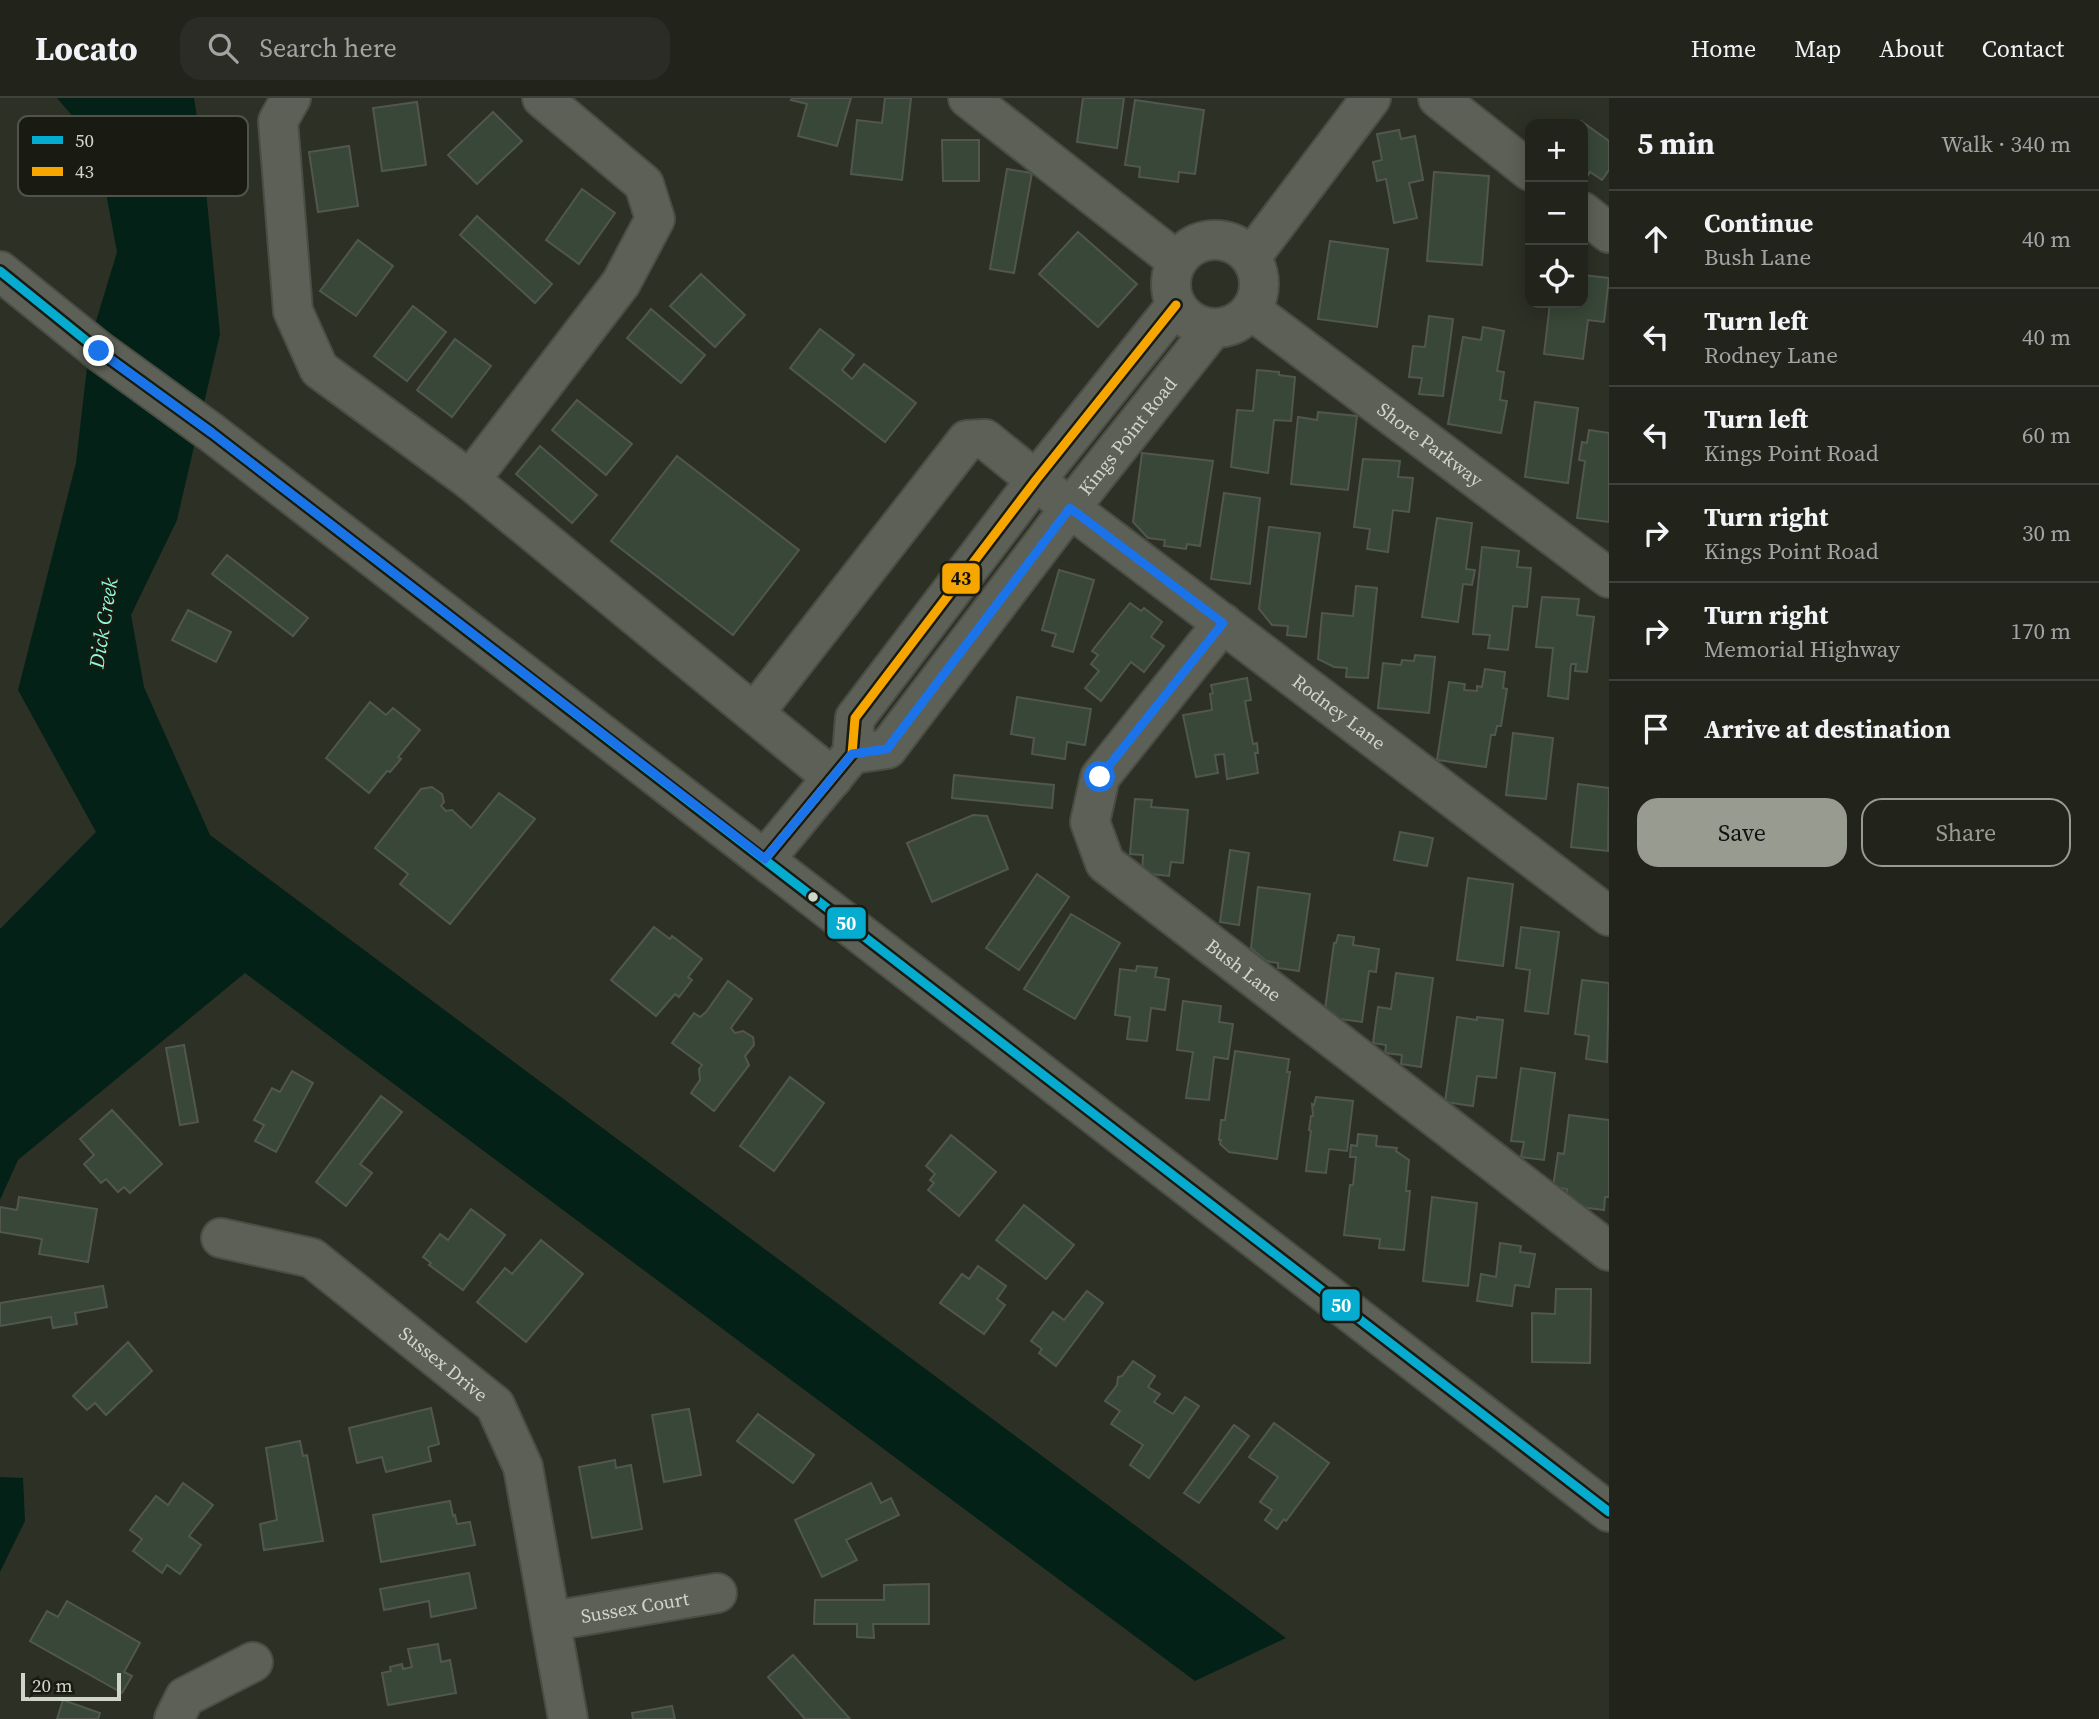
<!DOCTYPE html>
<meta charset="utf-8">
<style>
:root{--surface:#22241c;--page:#2a2c25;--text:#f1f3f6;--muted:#a2a4a3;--line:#3f413b;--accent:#989b8f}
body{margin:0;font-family:"Source Serif 4",serif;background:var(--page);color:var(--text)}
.controls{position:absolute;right:21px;top:21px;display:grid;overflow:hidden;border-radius:14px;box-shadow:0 4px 18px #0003}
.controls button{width:63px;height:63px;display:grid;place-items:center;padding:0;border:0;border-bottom:2px solid var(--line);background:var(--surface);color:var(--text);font:35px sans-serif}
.scale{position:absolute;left:21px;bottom:18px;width:100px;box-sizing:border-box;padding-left:7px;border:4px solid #d1d5c8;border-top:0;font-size:19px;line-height:24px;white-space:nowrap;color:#d1d5c8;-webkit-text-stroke:5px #191b12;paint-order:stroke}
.stop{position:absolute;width:21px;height:21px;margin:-16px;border:5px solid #1a73e8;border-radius:50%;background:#fff}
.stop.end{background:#1a73e8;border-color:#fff;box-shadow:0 2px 7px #0008}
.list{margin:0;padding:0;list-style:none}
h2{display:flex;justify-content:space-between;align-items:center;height:91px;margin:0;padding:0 28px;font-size:30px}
h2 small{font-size:23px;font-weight:400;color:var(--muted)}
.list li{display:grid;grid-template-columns:46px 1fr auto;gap:21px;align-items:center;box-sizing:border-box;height:98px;padding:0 28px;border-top:2px solid var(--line)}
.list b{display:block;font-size:26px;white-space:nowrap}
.list p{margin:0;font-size:23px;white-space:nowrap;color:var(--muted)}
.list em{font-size:23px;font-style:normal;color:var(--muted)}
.actions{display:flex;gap:14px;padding:21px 28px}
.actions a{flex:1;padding:16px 0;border:2px solid var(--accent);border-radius:21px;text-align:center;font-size:24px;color:var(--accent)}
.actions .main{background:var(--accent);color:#111}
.icon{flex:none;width:38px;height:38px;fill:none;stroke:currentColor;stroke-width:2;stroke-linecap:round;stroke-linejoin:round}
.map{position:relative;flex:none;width:1609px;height:1621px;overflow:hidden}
header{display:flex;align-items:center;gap:42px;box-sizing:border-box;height:98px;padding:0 35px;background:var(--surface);border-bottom:2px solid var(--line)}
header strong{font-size:33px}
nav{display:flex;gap:38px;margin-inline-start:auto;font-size:24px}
.search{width:490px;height:63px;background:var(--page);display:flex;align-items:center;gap:18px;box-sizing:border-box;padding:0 24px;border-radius:21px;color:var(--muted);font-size:26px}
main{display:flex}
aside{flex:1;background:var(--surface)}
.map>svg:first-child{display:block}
.water{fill:#042118}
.building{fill:#384737;stroke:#52574e;stroke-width:2}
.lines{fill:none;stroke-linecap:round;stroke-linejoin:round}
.minor-casing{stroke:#4a4d43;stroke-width:42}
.minor{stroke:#5d6056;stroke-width:38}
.bus-1-casing{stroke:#191b12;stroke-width:14}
.bus-2-casing{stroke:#191b12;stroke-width:14}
.bus-1{stroke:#06acd0;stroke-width:9}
.bus-2{stroke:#f7a600;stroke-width:9}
.route{stroke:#1a73e8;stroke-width:9}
.bus-dot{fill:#d1d5c8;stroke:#191b12;stroke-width:2.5}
.labels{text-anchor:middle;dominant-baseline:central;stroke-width:5;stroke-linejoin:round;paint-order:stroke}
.street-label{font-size:19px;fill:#d1d5c8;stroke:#191b12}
.water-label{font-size:21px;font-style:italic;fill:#8cfbdb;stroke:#191b12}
.key{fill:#191b12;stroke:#505349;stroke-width:2}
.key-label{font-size:19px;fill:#d1d5c8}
.line-badge{stroke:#191b12;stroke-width:2.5}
.badge-label{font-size:19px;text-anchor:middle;font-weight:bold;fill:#fff}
.pale-badge-label{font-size:19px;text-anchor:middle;font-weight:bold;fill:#111}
</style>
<header>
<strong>Locato</strong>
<div class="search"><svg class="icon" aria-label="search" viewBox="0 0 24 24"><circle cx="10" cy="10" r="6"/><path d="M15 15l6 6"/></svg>Search here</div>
<nav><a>Home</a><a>Map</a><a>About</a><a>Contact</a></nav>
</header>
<main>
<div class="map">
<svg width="1609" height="1621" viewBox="0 0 1609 1621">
<rect width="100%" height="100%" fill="#2d3025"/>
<g class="water">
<path d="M57,0H194L202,52L220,236L177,422L131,517L144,589L210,737L1286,1540L1195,1583L245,875L18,1062L0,1102V831L96,734L18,592L76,365L90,243L117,154L97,47Z"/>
<path d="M0,1379L23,1380L25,1423L0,1474Z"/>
</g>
<g class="building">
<path d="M792,0H851L837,48L798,38L807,6L791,2Z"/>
<path d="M885,0H911L902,82L851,76L857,22L882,25Z"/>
<path d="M1083,0H1124L1117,50L1077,44Z"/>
<path d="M1135,2L1204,12L1195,76L1179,74L1178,84L1139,79L1140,69L1125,67Z"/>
<path d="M417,4L426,67L382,73L373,10Z"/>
<path d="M493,14L522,43L477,86L448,57Z"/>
<path d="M1581,23L1609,43V72L1602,82L1590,74L1585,82L1583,81V26H1578Z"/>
<path d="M1399,32L1401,41L1415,38L1423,82L1409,85L1417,120L1394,125L1386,81L1377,83L1373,64L1382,62L1377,36Z"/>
<path d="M942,42H979V83H943Z"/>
<path d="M349,48L358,108L318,114L309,54Z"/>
<path d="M1007,71L1032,75L1014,175L990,171Z"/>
<path d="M1434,74L1489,78L1482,167L1427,163Z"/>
<path d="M582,91L615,115L579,166L546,142Z"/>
<path d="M477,118L552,186L535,205L460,137Z"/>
<path d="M1078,134L1137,186L1098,229L1039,176Z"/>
<path d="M358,142L393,168L356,218L320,193Z"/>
<path d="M1330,143L1388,151L1377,229L1318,221Z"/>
<path d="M701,176L745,217L715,249L670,208Z"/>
<path d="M1583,177L1609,180L1604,224L1588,222L1583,261L1544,256L1550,205H1583Z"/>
<path d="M413,208L446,234L407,283L374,258Z"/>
<path d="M651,211L705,257L681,285L627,240Z"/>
<path d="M1429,218L1453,221L1443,298L1419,296L1422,280L1409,279L1413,248L1425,249Z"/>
<path d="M1483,229L1504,233L1497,273L1504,274L1500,302L1507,303L1501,335L1448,326L1463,239L1481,242Z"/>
<path d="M820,231L854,257L842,272L852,281L864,266L916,305L885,344L790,270Z"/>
<path d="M455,241L491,268L452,319L417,292Z"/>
<path d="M1257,272L1279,274V277L1295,279L1291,323L1274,322L1268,375L1231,369L1237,312L1253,313Z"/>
<path d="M577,302L632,346L606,377L552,332Z"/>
<path d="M1535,304L1578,310L1568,385L1525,379Z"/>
<path d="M1318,314L1357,318L1348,392L1291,386L1298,319L1317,322Z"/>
<path d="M1589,332L1609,335V424L1577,420L1585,363L1579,362L1582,344L1587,345Z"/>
<path d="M540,348L597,397L572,425L516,376Z"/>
<path d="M1142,355L1213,363L1200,448L1187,446L1186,451L1164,448L1165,442L1148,440L1133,424Z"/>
<path d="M677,358L799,452L733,537L611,443Z"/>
<path d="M1363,361L1400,363L1398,379L1413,380L1409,414L1393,412L1388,454L1367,451L1370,431L1354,429Z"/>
<path d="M1224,395L1260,400L1250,486L1211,481Z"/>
<path d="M1437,420L1472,425L1466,471L1475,472L1472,487L1463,486L1458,524L1422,519Z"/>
<path d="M1269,429L1320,435L1306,539L1287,537L1288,528L1272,527L1259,511Z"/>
<path d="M1482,449L1519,453L1517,469L1531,470L1527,509L1513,508L1508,552L1488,550L1490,537L1473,536Z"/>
<path d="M227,457L308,520L293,538L212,476Z"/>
<path d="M1059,472L1094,482L1073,554L1052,548L1056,536L1042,532Z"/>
<path d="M1356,488L1377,490L1368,580L1346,579L1347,570L1334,569L1318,561L1322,515L1353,518Z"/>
<path d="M1542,499L1579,501L1577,517L1594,519L1587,574L1575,573L1576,566H1571L1568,601L1548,598L1553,550L1536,549Z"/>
<path d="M1130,505L1141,513L1144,510L1162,524L1151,539L1164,548L1144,574L1131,564L1101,603L1085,590L1099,573L1091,566L1098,557L1092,553Z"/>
<path d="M188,512L231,534L216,564L172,542Z"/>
<path d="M1415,557L1435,559L1429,615L1378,610L1383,565L1401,567L1402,562L1414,563Z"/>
<path d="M1485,571L1505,574L1503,590L1507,591L1501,628H1497L1495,637H1491L1486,669L1437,662L1449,584L1465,586L1464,592L1477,593V588L1482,589Z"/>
<path d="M1247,580L1251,602L1245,603L1253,646L1257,645L1258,655H1255L1258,675L1227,681L1224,656L1215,657L1218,675L1196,679L1183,617L1212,612L1210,596L1213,595L1211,587Z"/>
<path d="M1017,599L1091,611L1085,647L1067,644L1065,661L1032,656L1034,640L1011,636Z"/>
<path d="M370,604L386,617L393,610L420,632L398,659L401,661L390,674L387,673L369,695L326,660Z"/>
<path d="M1513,635L1553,640L1546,701L1506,697Z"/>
<path d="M954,677L1054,687L1052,710L952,700Z"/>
<path d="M1578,686L1609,690L1608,753L1571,749Z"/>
<path d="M432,689L442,696L444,704L441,708L446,713L452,712L471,730L499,695L535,721L450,826L400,786L408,776L375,750L421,691Z"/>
<path d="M1135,701L1152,702L1151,709L1188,712L1183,765L1171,764L1169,778L1142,775L1143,757L1130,756Z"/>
<path d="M973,717L987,718L1008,771L932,804L907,745Z"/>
<path d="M1400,734L1433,740L1427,768L1394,762Z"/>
<path d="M1230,752L1249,755L1239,827L1220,824Z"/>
<path d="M1037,776L1069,799L1019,872L986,850Z"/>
<path d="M1468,780L1513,786L1503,868L1457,862Z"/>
<path d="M1258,789L1310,796L1299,873L1278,870V865L1266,863L1251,850Z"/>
<path d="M1071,816L1120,845L1075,921L1024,891Z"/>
<path d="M654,829L670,841L672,838L702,861L688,879L692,882L679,899L675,896L656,918L611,882Z"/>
<path d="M1521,829L1559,834L1548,916L1525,913L1530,872L1516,870Z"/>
<path d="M1338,837L1354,839L1353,847L1379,851L1376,874L1369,873L1362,924L1324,919L1334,845H1336Z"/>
<path d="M1137,868L1157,870L1155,879L1169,881L1165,912L1151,910L1147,943L1127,941L1130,919L1115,917L1120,871L1136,873Z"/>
<path d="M1396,875L1433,880L1421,969L1401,966L1402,957L1385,955L1386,947L1373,945L1378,909L1391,911Z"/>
<path d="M1582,882L1609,885L1607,964L1586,961L1589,938L1575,936Z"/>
<path d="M728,883L752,901L731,930L735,935L743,933L753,939L754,947L745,958L749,967L714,1013L691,995L700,982L699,971L702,967L672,945L694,915L700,919L706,914Z"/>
<path d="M1183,903L1221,908L1219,924L1233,926L1228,961L1214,959L1209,1002L1186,1000L1193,954L1177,952Z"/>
<path d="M1457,919L1477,922V919L1503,922L1496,980L1477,978L1473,1008L1445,1004Z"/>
<path d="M184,947L198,1024L180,1027L166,950Z"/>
<path d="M1235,953L1289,961L1287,974H1290L1277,1061L1229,1054L1220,1046L1221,1042H1219L1221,1022H1225Z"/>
<path d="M1521,970L1555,975L1544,1062L1521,1059L1524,1044L1511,1043Z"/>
<path d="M292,973L313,985L276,1054L255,1043L264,1027L254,1022L272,990L280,994Z"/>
<path d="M790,979L824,1005L774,1073L740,1048Z"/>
<path d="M381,998L402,1014L360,1066L372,1075L346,1108L316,1084Z"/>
<path d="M1316,999L1353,1003L1347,1053L1329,1051L1326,1075L1306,1073L1311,1033L1309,1032L1311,1018H1313L1312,1006L1314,1007Z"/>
<path d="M112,1012L162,1066L130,1095L124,1089L118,1094L106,1081L101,1085L84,1066L94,1057L80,1041Z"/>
<path d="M1569,1017L1609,1022V1099H1605L1604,1112L1565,1107L1567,1091L1553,1089L1558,1055L1564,1056Z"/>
<path d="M1358,1036L1377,1038L1376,1048L1397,1050L1396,1053L1409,1062L1406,1093H1410L1404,1152L1379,1150L1380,1141L1344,1137L1350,1087H1353L1356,1059H1350L1351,1047L1357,1048Z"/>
<path d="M951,1037L996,1074L959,1118L928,1092L934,1085L930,1082L935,1076L926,1068Z"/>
<path d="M19,1099L97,1111L88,1164L39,1156L42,1141L0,1134V1109L17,1112Z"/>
<path d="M1432,1099L1477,1105L1468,1188L1423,1183Z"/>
<path d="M1024,1107L1074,1147L1046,1181L996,1142Z"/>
<path d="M471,1111L505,1137L463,1192L429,1167L431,1165L423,1159L440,1136L448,1142Z"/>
<path d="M541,1142L583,1176L526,1244L477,1204L505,1170L512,1176Z"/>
<path d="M1500,1145L1521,1148L1520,1154L1535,1156L1529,1189L1515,1187L1512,1208L1477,1203L1481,1176L1496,1179Z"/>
<path d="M978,1168L1006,1188L997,1201L1005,1207L984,1236L940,1205L962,1176L969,1181Z"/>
<path d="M103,1188L107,1209L75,1215L77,1226L53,1230L51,1219L0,1228V1205Z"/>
<path d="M1556,1191H1591L1590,1265L1532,1264V1215L1555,1216Z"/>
<path d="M1087,1193L1103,1205L1056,1268L1039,1255L1042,1251L1031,1243L1053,1214L1064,1222Z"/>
<path d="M128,1244L152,1273L106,1317L95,1305L87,1312L73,1298Z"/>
<path d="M1133,1263L1155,1278L1148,1289L1160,1296L1154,1304L1173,1316L1185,1299L1199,1308L1149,1380L1130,1367L1143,1347L1111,1326L1120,1313L1105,1303L1117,1287L1118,1279L1122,1278Z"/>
<path d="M431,1310L439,1346L428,1349L431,1363L386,1374L382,1359L357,1365L349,1330Z"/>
<path d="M689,1311L701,1377L664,1384L652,1317Z"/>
<path d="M758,1316L814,1357L793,1385L737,1343Z"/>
<path d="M1274,1325L1329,1365L1286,1423L1284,1421L1277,1431L1265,1422L1272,1412L1260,1404L1278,1379L1249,1359Z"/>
<path d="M1234,1327L1249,1338L1199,1405L1184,1395Z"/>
<path d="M300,1343L303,1358L307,1357L323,1443L264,1452L260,1426L277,1422L266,1350Z"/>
<path d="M615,1362L616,1370L631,1367L642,1431L592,1440L579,1369Z"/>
<path d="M183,1385L213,1407L189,1438L201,1447L180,1476L167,1467L162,1475L133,1453L142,1441L130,1432L156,1398L168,1407Z"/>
<path d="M871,1385L881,1405L891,1400L899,1417L846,1442L857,1462L822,1479L795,1422Z"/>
<path d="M450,1403L453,1418L455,1417L457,1426L470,1424L475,1447L381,1464L373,1417Z"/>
<path d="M469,1475L476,1510L431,1519L429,1503L384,1512L380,1491Z"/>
<path d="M929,1486V1526H873L874,1540L857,1539V1526H814L815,1502H884V1487Z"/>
<path d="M67,1503L140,1545L124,1574L132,1578L122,1595L30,1543L47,1513L58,1519Z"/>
<path d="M438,1546L441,1564L450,1562L456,1595L388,1607L382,1575L391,1573L390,1569L402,1566L403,1571L412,1569L408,1551Z"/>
<path d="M793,1557L850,1621H805L768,1579Z"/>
<path d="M63,1602L100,1615L98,1621H57Z"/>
<path d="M672,1608L675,1621H633L632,1615Z"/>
</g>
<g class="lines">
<g class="minor-casing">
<g id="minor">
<path d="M291,0L278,23L293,213L319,271L470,382L833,680"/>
<path d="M968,0L1177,163"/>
<path d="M1438,0L1530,73"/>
<path d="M1583,114L1609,135"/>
<circle cx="1215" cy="186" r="44"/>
<path d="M1251,159L1371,0"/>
<path d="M0,173L99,253L212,335L1609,1414"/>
<path id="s1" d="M1251,212L1609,480"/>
<path d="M470,382L621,185L655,121L644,86L542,0"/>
<path id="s2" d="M1223,525L1100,679L1090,724L1105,765L1609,1153"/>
<path id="s3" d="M755,614L967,342L985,341L1070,410L1609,818"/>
<path id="s4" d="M852,656L887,651L1070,410L1213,230"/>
<path d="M765,761L852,656L855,620L1036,382L1176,207"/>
<path id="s5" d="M221,1140L312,1160L495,1307L523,1369L568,1621"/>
<path id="s6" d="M552,1523L717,1495"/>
<path d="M174,1621L185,1599L253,1564"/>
</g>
</g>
<use href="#minor" class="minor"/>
<g class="bus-1-casing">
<path id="bus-1" d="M0,173L99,253L212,335L1609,1414"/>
</g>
<g class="bus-2-casing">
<path id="bus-2" d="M765,761L852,656L855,620L1036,382L1176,207"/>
</g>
<use href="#bus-1" class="bus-1"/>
<use href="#bus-2" class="bus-2"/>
</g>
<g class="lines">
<path class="route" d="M99,253L212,335L765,761L852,656L887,651L1070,410L1223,525L1100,679"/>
</g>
<circle class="bus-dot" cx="813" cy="799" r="6"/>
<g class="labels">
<g class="street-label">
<text stroke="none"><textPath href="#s4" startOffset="430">Kings Point Road</textPath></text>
<text stroke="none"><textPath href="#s1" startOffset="224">Shore Parkway</textPath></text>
<text stroke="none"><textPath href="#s3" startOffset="810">Rodney Lane</textPath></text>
<text stroke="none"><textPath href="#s2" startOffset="462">Bush Lane</textPath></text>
<text stroke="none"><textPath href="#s5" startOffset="262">Sussex Drive</textPath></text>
<text stroke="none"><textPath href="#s6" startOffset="84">Sussex Court</textPath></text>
</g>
<g class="water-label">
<text transform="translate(103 525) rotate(-81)">Dick Creek</text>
</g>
</g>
<rect x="18" y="18" width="230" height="80" rx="10" class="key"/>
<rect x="32" y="38" width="31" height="8" fill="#06acd0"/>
<rect x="32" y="69" width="31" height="9" fill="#f7a600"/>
<g class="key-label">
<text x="75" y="49">50</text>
<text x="75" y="80">43</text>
</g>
<g class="line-badge">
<rect x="941" y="464" width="40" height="33" rx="7" fill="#f7a600"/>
<rect x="826" y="808" width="41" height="34" rx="7" fill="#06acd0"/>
<rect x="1321" y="1190" width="40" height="34" rx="7" fill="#06acd0"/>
</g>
<g class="badge-label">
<text x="846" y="832">50</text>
<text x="1341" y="1214">50</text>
</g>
<g class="pale-badge-label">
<text x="961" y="487">43</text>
</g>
</svg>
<div class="controls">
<button>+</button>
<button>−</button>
<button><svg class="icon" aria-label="locate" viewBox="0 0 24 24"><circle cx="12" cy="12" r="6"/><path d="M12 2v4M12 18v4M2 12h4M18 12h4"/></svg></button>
</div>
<div class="scale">20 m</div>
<div class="stop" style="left:1100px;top:679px"></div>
<div class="stop end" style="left:99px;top:253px"></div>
</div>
<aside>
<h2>5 min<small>Walk · 340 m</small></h2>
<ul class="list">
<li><svg class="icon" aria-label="ahead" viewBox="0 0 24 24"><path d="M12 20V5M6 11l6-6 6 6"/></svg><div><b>Continue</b><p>Bush Lane</p></div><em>40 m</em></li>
<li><svg class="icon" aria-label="left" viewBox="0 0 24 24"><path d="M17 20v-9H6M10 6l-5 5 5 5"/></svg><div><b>Turn left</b><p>Rodney Lane</p></div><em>40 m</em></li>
<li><svg class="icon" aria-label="left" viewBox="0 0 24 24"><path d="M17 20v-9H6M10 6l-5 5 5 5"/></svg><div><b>Turn left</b><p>Kings Point Road</p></div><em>60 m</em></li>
<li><svg class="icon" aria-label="right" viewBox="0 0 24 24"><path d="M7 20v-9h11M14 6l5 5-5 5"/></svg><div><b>Turn right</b><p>Kings Point Road</p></div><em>30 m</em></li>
<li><svg class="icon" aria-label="right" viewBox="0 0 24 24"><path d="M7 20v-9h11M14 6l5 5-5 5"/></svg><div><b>Turn right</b><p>Memorial Highway</p></div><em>170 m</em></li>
<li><svg class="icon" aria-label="arrive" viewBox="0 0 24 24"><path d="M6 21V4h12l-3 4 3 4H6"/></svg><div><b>Arrive at destination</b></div></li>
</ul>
<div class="actions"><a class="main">Save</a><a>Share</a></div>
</aside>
</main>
